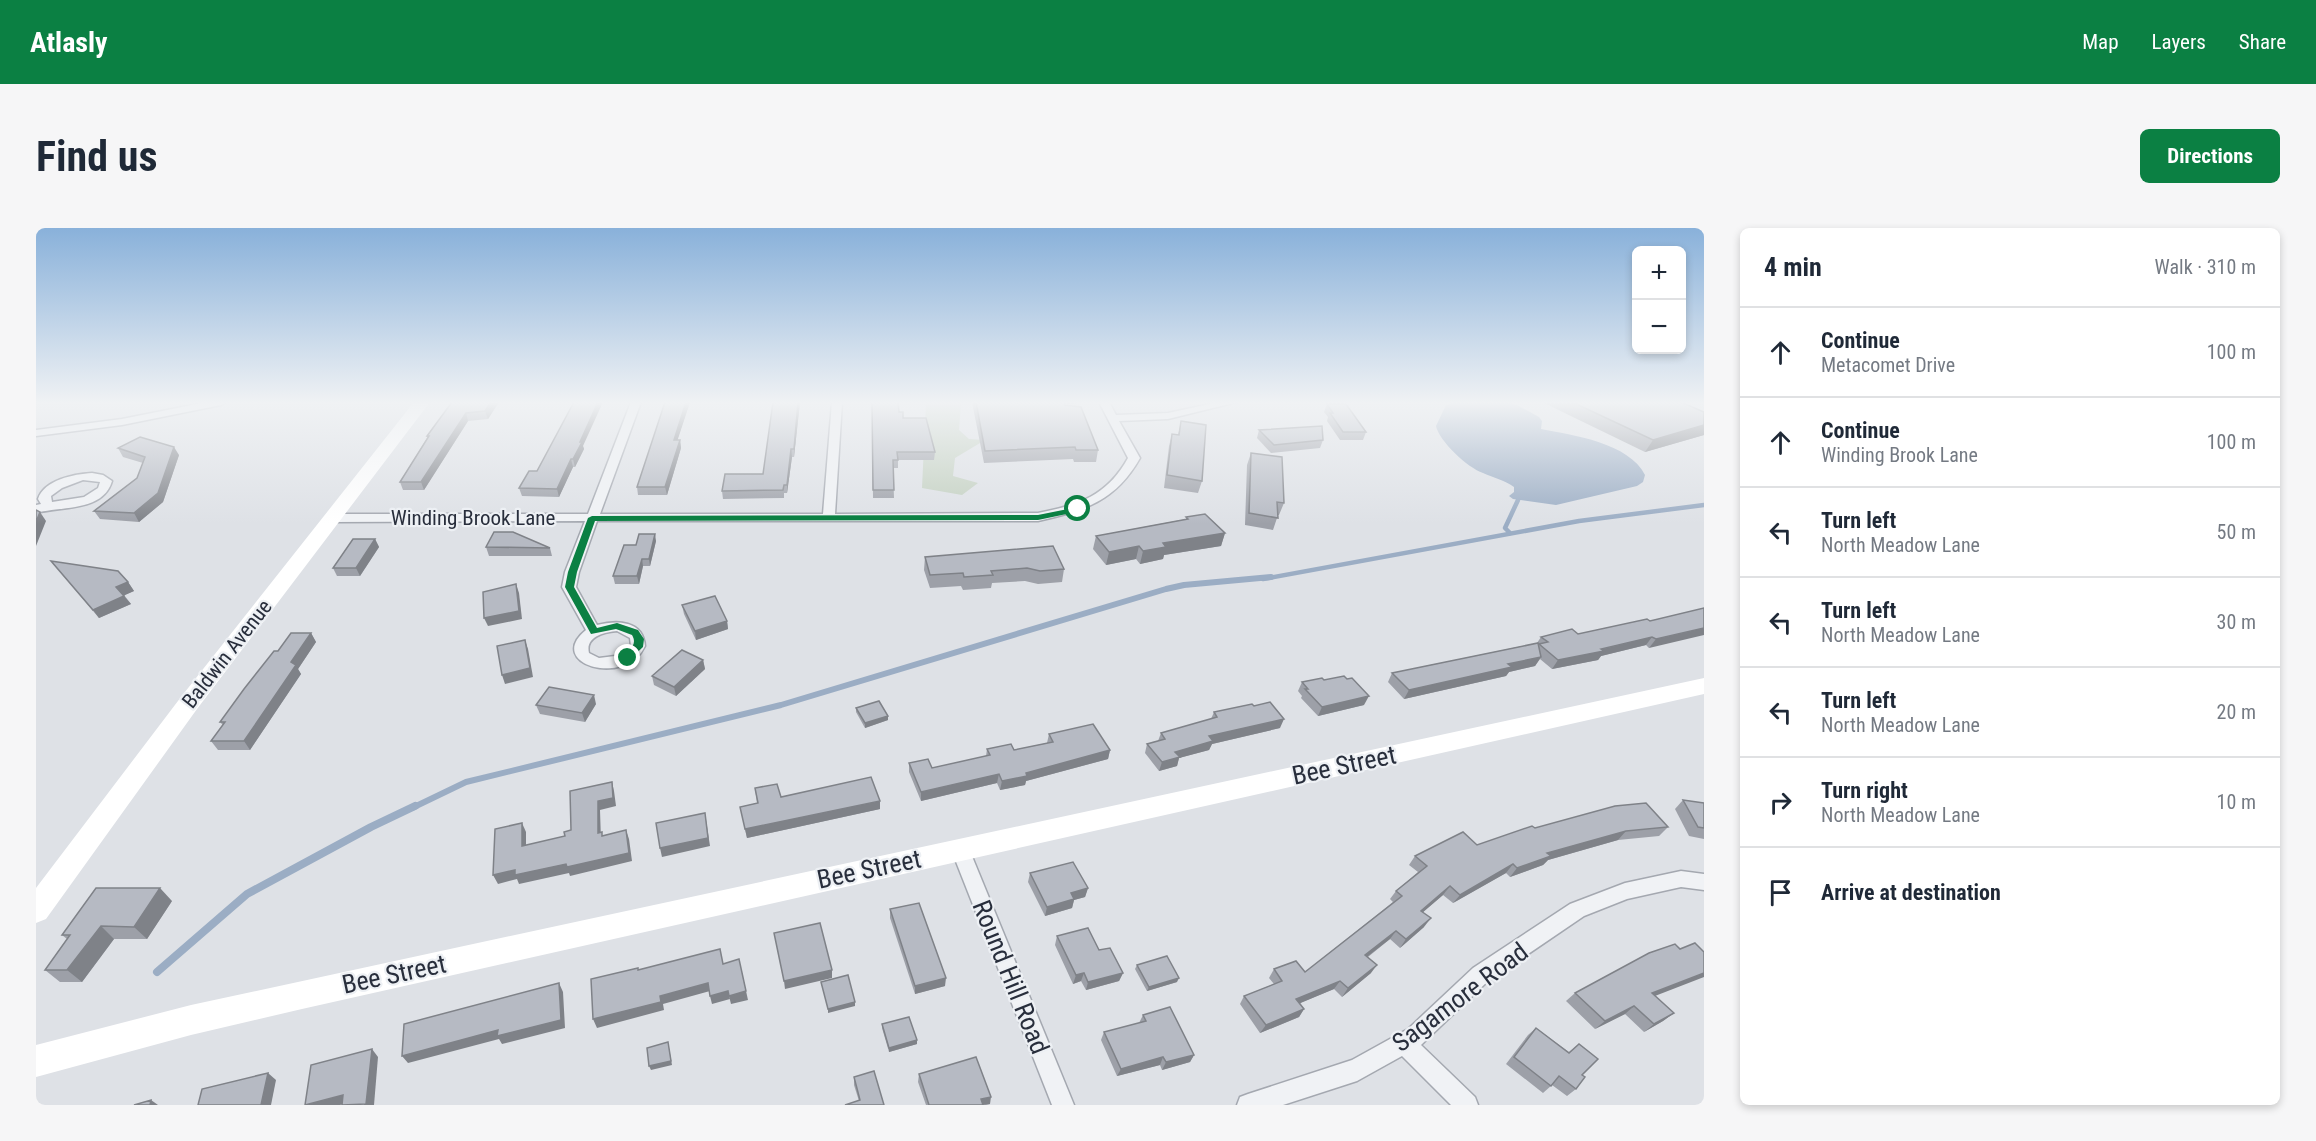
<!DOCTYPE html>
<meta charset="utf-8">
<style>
:root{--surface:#fff;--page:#f6f6f7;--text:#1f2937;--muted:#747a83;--line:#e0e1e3;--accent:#0b8043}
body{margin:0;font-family:"Roboto Condensed",sans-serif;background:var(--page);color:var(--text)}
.controls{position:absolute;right:18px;top:18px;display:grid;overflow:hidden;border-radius:9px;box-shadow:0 3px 9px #0003}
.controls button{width:54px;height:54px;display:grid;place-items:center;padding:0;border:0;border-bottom:2px solid var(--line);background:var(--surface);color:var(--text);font:30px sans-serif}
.stop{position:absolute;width:18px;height:18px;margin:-14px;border:4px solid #0b8043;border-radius:50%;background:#fff}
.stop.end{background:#0b8043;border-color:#fff;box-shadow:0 2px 6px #0008}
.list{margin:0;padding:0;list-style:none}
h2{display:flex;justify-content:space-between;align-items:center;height:78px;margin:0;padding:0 24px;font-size:26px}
h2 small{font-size:20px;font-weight:400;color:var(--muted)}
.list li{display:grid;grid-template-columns:39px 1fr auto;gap:18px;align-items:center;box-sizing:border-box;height:90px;padding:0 24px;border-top:2px solid var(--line)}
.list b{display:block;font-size:22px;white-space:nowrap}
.list p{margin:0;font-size:20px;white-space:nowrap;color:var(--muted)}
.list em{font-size:20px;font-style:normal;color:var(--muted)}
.icon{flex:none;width:33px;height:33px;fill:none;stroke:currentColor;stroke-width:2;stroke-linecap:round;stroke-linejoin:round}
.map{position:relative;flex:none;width:1668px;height:877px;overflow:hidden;border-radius:9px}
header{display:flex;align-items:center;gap:36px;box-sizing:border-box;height:84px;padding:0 30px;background:var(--accent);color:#fff}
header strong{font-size:28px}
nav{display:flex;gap:33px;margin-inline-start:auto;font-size:21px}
.intro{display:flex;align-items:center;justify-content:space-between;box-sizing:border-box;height:144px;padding:0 36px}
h1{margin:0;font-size:42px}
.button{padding:15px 27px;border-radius:9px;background:var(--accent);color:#fff;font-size:21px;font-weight:700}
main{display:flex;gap:36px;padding:0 36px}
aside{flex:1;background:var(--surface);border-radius:9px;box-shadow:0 3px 9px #0003}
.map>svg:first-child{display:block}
.green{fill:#c3d0c0}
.water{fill:#9badc4}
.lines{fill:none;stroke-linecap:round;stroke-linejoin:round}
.stream-far2{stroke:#9badc4;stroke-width:4.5}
.stream-far1{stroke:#9badc4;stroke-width:6}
.stream{stroke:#9badc4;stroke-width:8}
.street-casing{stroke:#a4a8b0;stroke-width:3}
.street{fill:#f0f2f5;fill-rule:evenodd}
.secondary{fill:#fff;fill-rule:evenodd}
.wall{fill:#9da0a8}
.shaded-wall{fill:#7f8288}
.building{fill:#b6bac3;stroke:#7f8288;stroke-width:1.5}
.route{fill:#0b8043}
.labels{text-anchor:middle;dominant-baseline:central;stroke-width:4.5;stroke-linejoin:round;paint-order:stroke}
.street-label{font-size:21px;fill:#282e3c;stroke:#edf0f4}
.near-street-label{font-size:26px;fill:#282e3c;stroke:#edf0f4}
</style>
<header>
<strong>Atlasly</strong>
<nav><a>Map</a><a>Layers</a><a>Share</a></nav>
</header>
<div class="intro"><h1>Find us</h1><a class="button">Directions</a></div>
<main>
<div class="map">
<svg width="1668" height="877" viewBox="0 0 1668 877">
<rect width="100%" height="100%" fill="#dee1e6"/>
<path class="green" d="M890,174H956L925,175L923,202L933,211L949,212L919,230L917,248L942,255L926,267L886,260Z"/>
<path class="water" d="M1421,174H1470L1481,177L1503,189L1506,193L1505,201C1537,207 1593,215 1609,247L1607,254L1601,258L1520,277L1477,271L1473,268L1478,264V259C1468,252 1458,250 1447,245C1432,240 1403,213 1400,198L1410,177Z"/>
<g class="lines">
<g class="stream-far2">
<path d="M1474,305L1469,300L1482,272"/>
<path d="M1227,351L1543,293L1668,277"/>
</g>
<path class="stream-far1" d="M376,580L430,554L745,477L1130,361L1148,357L1235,349"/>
<path class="stream" d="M121,744L211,666L335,599L379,578"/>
<g class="street-casing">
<g id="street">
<path d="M171,174H190L185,177L86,197L0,208V202L86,191Z"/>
<path d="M595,174H605L564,286H787L796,174H806L799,286L1002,285C1043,277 1071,268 1092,230L1063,174H1073L1080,187L1132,185L1183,174H1201L1132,191L1083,193L1104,230C1079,274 1049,282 1002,293H561L543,344L540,359L561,397C581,392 607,392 609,418C590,460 508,436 550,402L526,359L529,344L549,293L298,294L292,290L298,286H552ZM581,403L594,410L595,418L587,427L563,430L553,425C549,409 568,404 581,403Z"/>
<path d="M56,245L67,247L76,253C67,284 25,278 0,285V277L5,276L2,271C8,252 38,246 56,245ZM47,252L64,254L62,260L48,269L16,274L15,268L26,260Z"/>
<path d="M924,613L930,616L933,621L1038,877H1016L915,621L918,616Z"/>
<path d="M1645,643L1668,646V662L1645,659L1591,671L1548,688L1451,754L1385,817L1439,869L1442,877H1415L1366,828L1321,853L1247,877H1201L1204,869L1212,866L1316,832L1372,801L1437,740L1534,676L1589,655Z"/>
</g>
</g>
<use href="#street" class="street"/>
<g class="secondary">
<path d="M378,174H394L161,481L10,691L0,695V660L145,469Z"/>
<path d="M1668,450V466L266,781L155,807L0,849V817L155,777Z"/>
</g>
</g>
<g class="wall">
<path d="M416,174H463L452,191L432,193L388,262H367L364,254L391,210V208Z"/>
<path d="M654,174L641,212H644L645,220L631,267H602L601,259Z"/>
<path d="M764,174L758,229H756L751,265H748V270L687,271L686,263L727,246Z"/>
<path d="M836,174L863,184L899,224L898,232H862V240H857L858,270H837Z"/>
<path d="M936,174H1040V176H1029L1062,222L1060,234H1038L1037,231L948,235Z"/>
<path d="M1506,174H1645L1668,184V207L1609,224Z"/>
<path d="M1291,176L1330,204L1327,212H1304L1291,193L1292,189L1288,184Z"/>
<path d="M1145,193L1166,253L1162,265L1128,260L1133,218L1136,206L1142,207Z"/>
<path d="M1223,202L1287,212L1284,220L1235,225L1221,210Z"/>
<path d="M547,218L548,221L539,239H537L523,269L486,268L483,260L501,243Z"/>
<path d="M82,220L143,227L127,274L103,294L64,291L58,283L101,250L107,235L87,229Z"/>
<path d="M1215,225L1248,275L1243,287H1242L1237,302L1209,297L1211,237Z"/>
<path d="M1150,289L1189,305L1185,318L1128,327L1127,331L1104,336L1100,331L1070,337L1057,321L1060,308L1150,291Z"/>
<path d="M339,311L343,319L324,348H301L297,340Z"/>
<path d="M620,313L614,338H607L603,356H579L577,348L600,317Z"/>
<path d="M450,319L514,320L516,328H453Z"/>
<path d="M889,329L1028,341L1026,354L1002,356L989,353L956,355L955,360L927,362L925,358L894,360L888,342Z"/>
<path d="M15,333L92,354L98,363L88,367L95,376L63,390Z"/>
<path d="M646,377L691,393L692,401L660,412L648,386Z"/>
<path d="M1668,380L1613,420L1610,417L1565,428L1562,432L1516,441L1504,431L1499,438L1473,444L1470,448L1368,471L1352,454L1356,445L1501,415L1505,409L1542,406L1614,393Z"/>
<path d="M275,405L280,414L262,441L265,446L214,522H182L175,513L187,497L184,494L242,423Z"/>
<path d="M667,432L669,441L640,468L618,457L616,448Z"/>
<path d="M1288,452L1328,477L1282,488L1265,470L1266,468L1262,463L1266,454Z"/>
<path d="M560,476L549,494L504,486L500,477Z"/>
<path d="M820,480L852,488V492L829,500L820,484Z"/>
<path d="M1178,484L1244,500L1176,516L1173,522L1143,530L1141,538L1123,543L1109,525L1111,516L1122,513L1125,505L1175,491Z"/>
<path d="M1013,506L1074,522L1072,531L990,553L989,557L964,562L961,555L885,573L873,544V535L896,540L950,528L951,521L978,522L1011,515Z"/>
<path d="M719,560L745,569L844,581L711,610L704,579L721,575Z"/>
<path d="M1647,572L1668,575V611L1653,608L1639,581Z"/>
<path d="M1632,599L1623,608L1582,612L1512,632L1507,637L1474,649L1470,645L1417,675L1407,667L1387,684L1388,699L1364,720L1354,711L1332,729L1335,745L1306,769L1298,761L1264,775L1268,781L1263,789L1224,805L1204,776L1208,768L1238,756L1233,750L1238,741L1269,744L1357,674L1354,671L1360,663L1382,644L1373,637L1379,628L1441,617L1499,600Z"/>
<path d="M994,645L1052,660L1049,669L1038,672L1036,680L1009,688L992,654Z"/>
<path d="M136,673L111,711H78L46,754H24L9,742L31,711L26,707Z"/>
<path d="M854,681L909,758L879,766L854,690Z"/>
<path d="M1021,708L1063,722L1087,745L1083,753L1050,762L1045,753L1037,756L1019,717Z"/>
<path d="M1101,737L1141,754L1111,763L1099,741Z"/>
<path d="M1539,765L1619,768L1638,785L1627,793L1608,804L1589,786L1559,801L1530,773Z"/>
<path d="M1107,787L1158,827L1154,834L1126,842L1124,837L1081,848L1065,812L1068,804L1103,795Z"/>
<path d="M846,796L881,812V816L853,824L846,800Z"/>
<path d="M1500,800L1533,824L1543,816L1546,847L1540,861L1531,868L1516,857L1507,865L1470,836L1492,807Z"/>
<path d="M883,846L954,876L950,877H890L882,854Z"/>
<path d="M818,849L848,877L823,873L818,857Z"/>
</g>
<g class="shaded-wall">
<path d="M455,174H463L452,191L449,183Z"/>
<path d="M562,174H567L547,218L548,221L539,239L537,231L544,214Z"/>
<path d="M650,174H654L639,220L638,212Z"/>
<path d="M762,174H764L758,229V221Z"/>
<path d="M430,185L432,193L388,262L385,254Z"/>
<path d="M1668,197V207L1609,224L1617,212Z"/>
<path d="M644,212L645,220L631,267L629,259Z"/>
<path d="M138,219L143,227L127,274L103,294L98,285Z"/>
<path d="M755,221L756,229L751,265V257Z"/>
<path d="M535,231L537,239L523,269L521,261Z"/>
<path d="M4,284L10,293L0,318V294Z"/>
<path d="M1189,305L1185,318L1128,327L1127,331L1104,336L1107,323L1127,315Z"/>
<path d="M619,306L620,313L614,338L613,331Z"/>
<path d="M339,311L343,319L324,348L320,340Z"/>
<path d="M1103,318L1100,331L1070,337L1073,324Z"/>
<path d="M606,331L607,338L603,356L601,348Z"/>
<path d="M92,354L98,363L87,368L80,359Z"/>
<path d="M480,356L483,365L486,391L452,398L448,390Z"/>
<path d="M88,368L95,376L63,390L57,382Z"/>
<path d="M691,393L692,401L660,412L659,403Z"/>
<path d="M1668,400V407L1613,420L1620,411Z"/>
<path d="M275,405L280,414L262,441L265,446L214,522L208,513L255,434Z"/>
<path d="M1616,409L1610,417L1565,428L1562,432L1516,441L1522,432Z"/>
<path d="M489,412L492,421L497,449L469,456L466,447Z"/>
<path d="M1505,429L1499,438L1473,444L1470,448L1368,471L1373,462L1472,436Z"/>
<path d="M667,432L669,441L640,468L638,459Z"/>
<path d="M558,467L560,476L549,494L546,485Z"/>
<path d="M1333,468L1328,477L1282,488L1286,479Z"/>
<path d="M852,488V492L829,500V495Z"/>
<path d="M1248,491L1244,500L1176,516L1173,522L1143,530L1141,538L1123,543L1126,534L1139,524L1173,508Z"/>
<path d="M1074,522L1072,531L990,553L989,557L964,562L966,553L990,545Z"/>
<path d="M963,546L961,555L885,573V564Z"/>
<path d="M576,554L578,563L580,578L564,582L565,613L562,605V573Z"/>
<path d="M844,573V581L711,610L709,601Z"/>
<path d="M669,585L674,618L626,629L624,620Z"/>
<path d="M486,595L490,604V626L486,618Z"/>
<path d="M590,602L593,611L596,633L534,648L533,645L483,656L481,651L462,656L457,647L479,642Z"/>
<path d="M1590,603L1582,612L1512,632L1507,637L1474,649L1481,640L1511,625Z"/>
<path d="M1477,636L1470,645L1417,675L1424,667Z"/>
<path d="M1414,658L1407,667L1379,691L1385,683Z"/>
<path d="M124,660L136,673L111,711L98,699Z"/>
<path d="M1052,660L1049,669L1038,672L1036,680L1009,688L1011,679L1035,665Z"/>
<path d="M1395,690L1388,699L1364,720L1370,711Z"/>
<path d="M65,698L78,711L46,754L31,742Z"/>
<path d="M1360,703L1354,711L1323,735L1329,727Z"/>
<path d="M1341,737L1335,745L1306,769L1312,760Z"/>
<path d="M796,742V750L749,761L748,753Z"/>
<path d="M1048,745L1045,753L1037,756L1040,747Z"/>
<path d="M1087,745L1083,753L1050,762L1052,754Z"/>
<path d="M1668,745V749L1606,773L1616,765Z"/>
<path d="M910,750L909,758L879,766V758Z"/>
<path d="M1143,750L1141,754L1111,763L1113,759Z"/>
<path d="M1304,753L1298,761L1255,779L1260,771Z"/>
<path d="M523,755L527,764L529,800L466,816L463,811L372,835L366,828Z"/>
<path d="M672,755L674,763L627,776L628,782L561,800L557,791L624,768Z"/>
<path d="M692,763L694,771L676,776L674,768Z"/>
<path d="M710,763L712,772L695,776L693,768Z"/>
<path d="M819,774V778L792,785V781Z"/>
<path d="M1598,778L1589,786L1559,801L1569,793Z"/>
<path d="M1268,781L1263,789L1224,805L1230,797Z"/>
<path d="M1638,785L1627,793L1608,804L1618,796Z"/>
<path d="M881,812V816L853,824V820Z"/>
<path d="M632,814L636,837L615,842L613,838Z"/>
<path d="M336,821L342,829L338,877H328Z"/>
<path d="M1158,827L1154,834L1126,842L1130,834Z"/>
<path d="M1127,829L1124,837L1081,848L1085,841Z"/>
<path d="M232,845L240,852L235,877H225Z"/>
<path d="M307,867L315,874L304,877H269Z"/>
<path d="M955,869L954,876L944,877L945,871Z"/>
<path d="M115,872L122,877H114Z"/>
</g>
<g class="building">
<path d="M416,174H455L449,183L430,185L385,254H364L393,208H391Z"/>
<path d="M538,174H562L544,214H546L537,231H535L521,261L483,260L493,243H501Z"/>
<path d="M629,174H650L638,212H644L629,259H601Z"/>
<path d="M737,174H762L758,221H755L751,257H748L747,262L686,263L689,246H727Z"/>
<path d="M836,174H862L863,184H867V190H890L899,224H861L862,232H857L858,262H837Z"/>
<path d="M940,174H1029V177L1045,179L1062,222H1040L1039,219L949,223Z"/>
<path d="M1536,174H1645L1668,184V197L1617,212Z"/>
<path d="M1291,176H1310L1330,204H1307L1294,185H1297Z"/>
<path d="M1145,193L1170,197L1166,253L1131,247L1136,206L1143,207Z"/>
<path d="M1286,198L1287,212L1238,217L1223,202Z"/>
<path d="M104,209L138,219L122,265L98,285L58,283L101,250L109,229L82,220Z"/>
<path d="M1215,225L1246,229L1248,275L1241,274L1242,290L1213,285Z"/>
<path d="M0,282L4,284L0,294Z"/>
<path d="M1169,286L1189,305L1127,315L1130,319L1107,323L1103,318L1073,324L1060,308L1152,291L1150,289Z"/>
<path d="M458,304H477L514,320L450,319Z"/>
<path d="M603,306H619L613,331H606L601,348H577L588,317H600Z"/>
<path d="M317,311H339L320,340H297Z"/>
<path d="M1017,318L1028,341L1004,343L991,340L955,343L957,347L928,349L927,345L894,347L889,329Z"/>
<path d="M15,333L82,343L92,354L80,359L88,368L57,382Z"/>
<path d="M480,356L483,383L448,390L447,364Z"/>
<path d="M679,368L691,393L659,403L646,377Z"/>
<path d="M1668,380V400L1620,411L1616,409L1565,421L1568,423L1522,432L1503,416L1512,414L1505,409L1536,401L1542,406L1611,391L1614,393Z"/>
<path d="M255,405H275L255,434L260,437L208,513H175L189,494H184L208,461L238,423H242Z"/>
<path d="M489,412L494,440L466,447L461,418Z"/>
<path d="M1502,415L1505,429L1472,436L1476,439L1373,462L1356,445Z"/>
<path d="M646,422L667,432L638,459L616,448Z"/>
<path d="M1308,448L1311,451L1316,450L1333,468L1286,479L1269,461H1272L1266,454L1286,450L1288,452Z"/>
<path d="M513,459L558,467L546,485L500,477Z"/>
<path d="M843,473L852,488L829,495L820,480Z"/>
<path d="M1234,474L1248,491L1173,508L1177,513L1139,524L1144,529L1126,534L1111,516L1129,511L1125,505L1181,489L1178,484L1216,476L1218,478Z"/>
<path d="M1057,496L1074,522L990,545L991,548L966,553L963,546L885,564L873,535L892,531L896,540L954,527L951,521L975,516L978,522L1017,514L1013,506Z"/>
<path d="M835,549L844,573L709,601L704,579L722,575L719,560L741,556L745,569Z"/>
<path d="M576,554L577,570L562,573V605L566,604V608L590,602L593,625L531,639L530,636L479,647V642L457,647L459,601L486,595V618L529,608L528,604L535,602L534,563Z"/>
<path d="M1647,572L1668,575V600L1662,599Z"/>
<path d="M1610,575L1632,599L1590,603L1511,625L1515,628L1481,640L1477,636L1424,667L1414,658L1385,683L1395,690L1370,711L1360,703L1329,727L1341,737L1312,760L1304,753L1260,771L1268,781L1230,797L1208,768L1246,753L1238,741L1260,733L1269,744L1366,668L1360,663L1391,638L1379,628L1427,604L1441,617L1496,598L1499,600L1579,578Z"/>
<path d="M669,585L672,610L624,620L620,595Z"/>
<path d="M1037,634L1052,660L1035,665L1038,671L1011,679L994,645Z"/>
<path d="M60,660H124L98,699L65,698L31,742H9L34,707H26Z"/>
<path d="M883,675L910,750L879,758L854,681Z"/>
<path d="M784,695L796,742L748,753L738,705Z"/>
<path d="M1052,700L1063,722L1074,720L1087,745L1052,754L1048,745L1040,747L1021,708Z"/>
<path d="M1659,715L1668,724V745L1616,765L1638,785L1618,796L1598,778L1569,793L1539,765L1613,725L1639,716L1644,721Z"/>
<path d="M684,721L687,736L703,731L710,763L693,768L692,763L674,768L672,755L624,768L625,774L557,791L555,751L602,740V742Z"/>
<path d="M1131,728L1143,750L1113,759L1101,737Z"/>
<path d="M812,747L819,774L792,781L785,754Z"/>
<path d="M523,755L525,792L461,808L462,802L366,828L368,796Z"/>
<path d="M1134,779L1158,827L1130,834L1127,829L1085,841L1068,804L1110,793L1107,787Z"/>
<path d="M873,789L881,812L853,820L846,796Z"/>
<path d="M1500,800L1533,825L1543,816L1562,831L1546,847L1549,849L1540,861L1523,848L1515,858L1478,829Z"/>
<path d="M632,814L635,833L613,838L611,820Z"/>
<path d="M336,821L330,876L306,877L307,867L269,877L275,837Z"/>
<path d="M940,829L955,869L945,871L947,877H893L883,846Z"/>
<path d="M838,843L848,877H809L824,872L818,849Z"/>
<path d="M232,845L225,877H162L166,861Z"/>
<path d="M115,872L114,877H98Z"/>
</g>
<linearGradient id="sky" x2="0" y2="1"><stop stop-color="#89b1da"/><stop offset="0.59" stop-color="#f0f2f4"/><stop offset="1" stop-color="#f0f2f4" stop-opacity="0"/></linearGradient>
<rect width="1668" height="296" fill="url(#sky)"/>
<path class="route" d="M1042,279H1045V283L1002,292L559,293L541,344L538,359L561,400L581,395L602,402L608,411L607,419L592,433L587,430C593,421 602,417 596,407L580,401L555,406L529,359L532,344L552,290L556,288L1002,287Z"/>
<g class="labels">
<g class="street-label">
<text x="437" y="290">Winding Brook Lane</text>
<text transform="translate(191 426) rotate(-52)">Baldwin Avenue</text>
</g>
<g class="near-street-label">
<text transform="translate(1308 537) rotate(-12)">Bee Street</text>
<text transform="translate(833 641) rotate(-12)">Bee Street</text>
<text transform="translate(358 746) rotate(-12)">Bee Street</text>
<text transform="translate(975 749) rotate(68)">Round Hill Road</text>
<text transform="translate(1424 769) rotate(-37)">Sagamore Road</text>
</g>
</g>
</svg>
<div class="controls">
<button>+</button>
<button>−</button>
</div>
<div class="stop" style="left:1042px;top:281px"></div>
<div class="stop end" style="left:592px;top:430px"></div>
</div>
<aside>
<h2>4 min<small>Walk · 310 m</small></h2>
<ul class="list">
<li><svg class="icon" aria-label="ahead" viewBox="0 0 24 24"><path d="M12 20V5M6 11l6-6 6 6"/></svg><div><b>Continue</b><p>Metacomet Drive</p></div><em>100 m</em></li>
<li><svg class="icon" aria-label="ahead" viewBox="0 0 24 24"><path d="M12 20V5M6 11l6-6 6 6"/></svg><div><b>Continue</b><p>Winding Brook Lane</p></div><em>100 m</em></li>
<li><svg class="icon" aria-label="left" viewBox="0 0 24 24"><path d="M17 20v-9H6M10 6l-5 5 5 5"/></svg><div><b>Turn left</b><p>North Meadow Lane</p></div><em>50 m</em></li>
<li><svg class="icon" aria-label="left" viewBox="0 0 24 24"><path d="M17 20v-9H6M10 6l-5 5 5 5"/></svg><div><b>Turn left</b><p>North Meadow Lane</p></div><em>30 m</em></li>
<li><svg class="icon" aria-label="left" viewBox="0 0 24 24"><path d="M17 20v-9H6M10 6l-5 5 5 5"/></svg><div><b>Turn left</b><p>North Meadow Lane</p></div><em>20 m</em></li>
<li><svg class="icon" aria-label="right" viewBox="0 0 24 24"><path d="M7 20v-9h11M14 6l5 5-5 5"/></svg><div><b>Turn right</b><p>North Meadow Lane</p></div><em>10 m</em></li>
<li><svg class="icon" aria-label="arrive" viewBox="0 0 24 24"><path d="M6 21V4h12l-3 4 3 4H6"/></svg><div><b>Arrive at destination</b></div></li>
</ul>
</aside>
</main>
